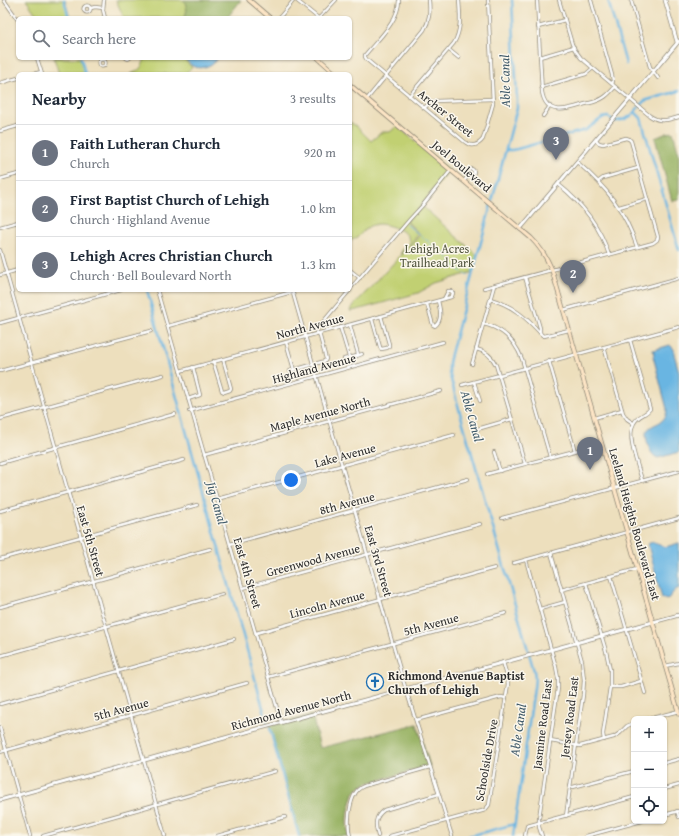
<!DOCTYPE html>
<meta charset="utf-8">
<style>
:root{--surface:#fff;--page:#f2f2f3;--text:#1f2937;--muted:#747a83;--line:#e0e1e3;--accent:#1f6fb2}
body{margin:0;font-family:"Gentium Book Plus",serif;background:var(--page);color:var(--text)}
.controls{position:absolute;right:12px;bottom:12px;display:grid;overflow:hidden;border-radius:6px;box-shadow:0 1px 3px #0004}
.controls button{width:36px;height:36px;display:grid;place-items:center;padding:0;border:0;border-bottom:1px solid var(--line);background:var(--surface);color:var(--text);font:20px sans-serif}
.you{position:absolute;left:291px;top:480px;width:14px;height:14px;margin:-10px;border:3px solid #fff;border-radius:50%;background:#1a73e8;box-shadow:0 0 0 6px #1a73e833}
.badge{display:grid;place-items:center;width:26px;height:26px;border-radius:50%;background:var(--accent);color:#fff;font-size:13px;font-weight:700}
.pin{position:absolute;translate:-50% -33px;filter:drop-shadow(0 1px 2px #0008)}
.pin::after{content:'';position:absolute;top:21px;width:14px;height:12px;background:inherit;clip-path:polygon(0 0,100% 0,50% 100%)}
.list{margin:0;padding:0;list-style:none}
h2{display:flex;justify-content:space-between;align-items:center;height:52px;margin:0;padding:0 16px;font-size:17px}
h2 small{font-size:13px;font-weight:400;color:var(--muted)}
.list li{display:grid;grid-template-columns:26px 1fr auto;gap:12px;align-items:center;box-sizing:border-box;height:56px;padding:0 16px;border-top:1px solid var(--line)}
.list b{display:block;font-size:15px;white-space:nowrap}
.list p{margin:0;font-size:13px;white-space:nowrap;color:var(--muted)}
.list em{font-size:13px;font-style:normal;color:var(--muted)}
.icon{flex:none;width:22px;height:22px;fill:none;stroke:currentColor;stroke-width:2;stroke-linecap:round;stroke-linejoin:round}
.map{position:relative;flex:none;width:679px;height:836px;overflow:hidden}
.search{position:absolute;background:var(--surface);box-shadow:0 1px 3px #0004;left:16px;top:16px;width:336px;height:44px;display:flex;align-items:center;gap:10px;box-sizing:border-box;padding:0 14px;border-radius:6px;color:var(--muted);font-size:15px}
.panel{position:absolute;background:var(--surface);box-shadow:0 1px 3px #0004;left:16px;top:72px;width:336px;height:220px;border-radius:6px}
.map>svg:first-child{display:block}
.green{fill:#c1d072;stroke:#767e4e}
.forest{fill:#98b264;stroke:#626e48}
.water{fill:#69b5e2;stroke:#4a7086}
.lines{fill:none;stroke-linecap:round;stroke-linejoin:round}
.stream{stroke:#69b5e2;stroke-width:1}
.canal{stroke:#69b5e2;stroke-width:2.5}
.minor-casing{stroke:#8c8574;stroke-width:4}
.tertiary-casing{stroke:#8c8574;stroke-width:4.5}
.secondary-casing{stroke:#8c8574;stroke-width:5}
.minor{stroke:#fff;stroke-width:2.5}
.tertiary{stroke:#fff;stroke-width:3}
.secondary{stroke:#fde5c5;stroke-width:3.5}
.labels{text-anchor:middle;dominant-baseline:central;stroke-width:3;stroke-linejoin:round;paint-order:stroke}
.street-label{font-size:12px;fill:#2b2b2b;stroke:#fbf7ec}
.park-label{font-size:12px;fill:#50543d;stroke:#fbf7ec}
.poi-label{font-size:12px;font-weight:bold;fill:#2b2b2b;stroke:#fbf7ec;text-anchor:start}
.water-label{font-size:13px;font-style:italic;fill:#415b6b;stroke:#fbf7ec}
</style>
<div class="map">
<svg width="679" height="836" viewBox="0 0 679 836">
<rect width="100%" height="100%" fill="#fbf7ec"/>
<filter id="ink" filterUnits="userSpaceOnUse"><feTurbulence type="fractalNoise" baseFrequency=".025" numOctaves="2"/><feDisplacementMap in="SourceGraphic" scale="8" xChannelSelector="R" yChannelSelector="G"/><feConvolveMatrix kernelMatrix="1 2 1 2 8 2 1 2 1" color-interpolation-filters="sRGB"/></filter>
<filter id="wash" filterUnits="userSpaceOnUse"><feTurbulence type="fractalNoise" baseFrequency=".012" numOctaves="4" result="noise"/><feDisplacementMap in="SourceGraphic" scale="16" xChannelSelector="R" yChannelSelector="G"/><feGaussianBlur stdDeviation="0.9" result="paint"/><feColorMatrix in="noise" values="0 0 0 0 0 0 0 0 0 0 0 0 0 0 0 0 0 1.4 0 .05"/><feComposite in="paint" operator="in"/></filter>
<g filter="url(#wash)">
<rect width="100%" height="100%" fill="#eddfbd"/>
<g class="green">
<path d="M26,0H65L70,18H39Z"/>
<path d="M116,0H184C187,7 188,11 184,18H124Z"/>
<path d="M54,58H80L85,74H59Z"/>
<path d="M145,58H184L188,64L192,67L185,74H130C138,72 143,67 145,58Z"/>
<path d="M350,122L356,126L371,141L382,132H390L397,126L449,170L420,207L406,221L418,235L400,255L402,250L409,242C409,239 408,236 406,234C401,229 386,224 379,224C376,224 373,225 370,226C362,230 359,240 350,240Z"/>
<path d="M422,206L477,255L473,272L436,283L418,293L357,310L350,311L354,305L420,235L407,221Z"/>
</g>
<g class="forest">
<path d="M184,0H241L227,18H184C188,11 187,7 184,0Z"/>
<path d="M673,132L679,154V200L672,201L655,138L667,133Z"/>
<path d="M312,715L320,748L417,724L430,766L368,783L360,787L354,793L347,817V825L349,836H299L269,726Z"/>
</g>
<g class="water">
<path d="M185,58H218C214,64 203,70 195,67C191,66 187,61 185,58Z"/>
<path d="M670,345L674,349V354L679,372V452L658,458C649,455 646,440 646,432C653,421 666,426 667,409L653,356L654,355L653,350Z"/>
<path d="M652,542L665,547L679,543V588L675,590L667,600L664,599L662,598L648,545V544Z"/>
</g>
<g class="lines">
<g class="stream">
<path d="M407,225L429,242"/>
<path d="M430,244L446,254L448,258"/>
<path d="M450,262L462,272"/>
<path d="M465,274L471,276"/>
</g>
<g class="canal">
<path d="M64,0L69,18"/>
<path d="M512,0L517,98V108L451,354L449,363V372L459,409L534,671L535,678L534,688L513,836"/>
<path d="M608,0L626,64"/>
<path d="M81,58L85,74"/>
<path d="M640,106L644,101L679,91"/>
<path d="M635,112L641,118L679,250"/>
<path d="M506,150H512L517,149L586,130L602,118L608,117L615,121H618L625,119L631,116L638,108"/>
<path d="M147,290L267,722"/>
<path d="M270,729L299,836"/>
<path d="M469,836L515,824"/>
</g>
</g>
</g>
<g filter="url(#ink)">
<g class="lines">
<g class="minor-casing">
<g id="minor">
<path d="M4,0L18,20"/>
<path d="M104,0L103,10L105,18"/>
<path d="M296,0L317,17L319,18"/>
<path d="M399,0C399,21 378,39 365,55V57L367,60L465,142C471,147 478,146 483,139L493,104L488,0"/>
<path d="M537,0L542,92C546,116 566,110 582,105C589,103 597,102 603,98C608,95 611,91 615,87"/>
<path d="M559,0L572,44L575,50L581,58L650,116C661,123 667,120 679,117"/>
<path d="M591,0L612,75L613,81L612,84"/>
<path d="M631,0L650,67L653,71L658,78"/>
<circle cx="87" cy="9" r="3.5"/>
<path d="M91,8L95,7L103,8"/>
<path d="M279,18L294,0"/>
<path d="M319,18L336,0"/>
<path d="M538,27L565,20"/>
<path d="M448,49L459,58"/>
<path d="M540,57L574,47"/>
<path d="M37,58L42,74"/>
<path d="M126,58L128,59L130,58"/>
<circle cx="102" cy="63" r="3.5"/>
<path d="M33,74L41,72"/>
<path d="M0,83L18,78"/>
<path d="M541,87L586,74L593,68"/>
<path d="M409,96L454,43C462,29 460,15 459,0"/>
<path d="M367,99L424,30C430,20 430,11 429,0"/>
<path d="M424,108L430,103L435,101L493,99"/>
<path d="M543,116L550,106"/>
<path d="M0,131L18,126"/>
<path d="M577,162C606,187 625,210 637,247"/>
<circle cx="471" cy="172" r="3"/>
<path d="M0,179L18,174"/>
<path d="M464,181L469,175"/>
<path d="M599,181L603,178L638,168"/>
<path d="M558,184C582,203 600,226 609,255"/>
<path d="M619,207L647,199"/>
<path d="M0,227L18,222"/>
<path d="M0,250L165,836"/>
<path d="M350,270L360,278"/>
<path d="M0,275L18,270"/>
<path d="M525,277L540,328V333"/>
<path d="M484,288L653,243L657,240L658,237L631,141L629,139L626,138L603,144L599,143L596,140"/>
<path d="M350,289L410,219L422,206L451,170"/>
<path d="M157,290L281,722"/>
<path d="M292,290L403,680L452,836"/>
<path d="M448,291H451L453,293L452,296L451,297L444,299Z"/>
<path d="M490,299C512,305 527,318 542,335L544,336L569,330"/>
<path d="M427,304L433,325L435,326C443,320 440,309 438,301"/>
<path d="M563,310L679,278"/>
<path d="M372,319L380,347L381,349L387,348L389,346V344L381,316"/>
<path d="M0,323L121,290"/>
<path d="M483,324C502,328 515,341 522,359L550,457"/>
<path d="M350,325L358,354L357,355"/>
<path d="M168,326L292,292"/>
<path d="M340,327L349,357H350"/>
<path d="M316,334L317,329L350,290"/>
<path d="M630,340L650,409C646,415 638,415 634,423C626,436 638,466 642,480"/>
<path d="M286,342L294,370"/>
<path d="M604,347L623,413L627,419L633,423"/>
<path d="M476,349C486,351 492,356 496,365L525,464"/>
<path d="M344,359L357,356L362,354"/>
<path d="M213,361L222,391L224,392L230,390L231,388L223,359"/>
<path d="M549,361L575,451"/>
<path d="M472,364L494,286"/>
<path d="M0,371L151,331"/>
<path d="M180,371L444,299"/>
<path d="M290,371L325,361L326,359L319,333"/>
<path d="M474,382L480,401"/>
<path d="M462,385L679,327"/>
<path d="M188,399L200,395L193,367"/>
<path d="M189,411L443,342"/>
<path d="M594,418L622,410"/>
<path d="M0,419L163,375"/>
<path d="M474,430L512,419"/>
<path d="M494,452L500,471"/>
<path d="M204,455L441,391"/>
<path d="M0,463L175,414"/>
<path d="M487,474L601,444"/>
<path d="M217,499L454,435"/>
<path d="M0,511L184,460"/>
<path d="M502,518L679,471"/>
<path d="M230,544L468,479"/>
<path d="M551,553L582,661L584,680L583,695L566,816"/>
<path d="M0,559L197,505"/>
<path d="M526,560L556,667L558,678V688L539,818V827L542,836"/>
<path d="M514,563L679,518"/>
<path d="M611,576L645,693"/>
<path d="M586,583L606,651L610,670V687L603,734L604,740"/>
<path d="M243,588L480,524"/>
<path d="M561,590L637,569"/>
<path d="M0,607L210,549"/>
<path d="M540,609L565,602"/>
<path d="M256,633L495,568"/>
<path d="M0,656L223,594"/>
<path d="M665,666L679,663"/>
<path d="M268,677L506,613"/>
<path d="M610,687H621L641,681"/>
<path d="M0,704L234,639"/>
<path d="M648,719L679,711"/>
<path d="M416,720L501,697L506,698"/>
<path d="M0,728L30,836"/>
<path d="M550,741L580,746L614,737L620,733L627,726L634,723"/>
<path d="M0,752L247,683"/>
<path d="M664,763L679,759"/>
<path d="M570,787H573L634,771"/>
<path d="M664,789L679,785"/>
<path d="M677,811L679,817"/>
<path d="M664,815L679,811"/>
<path d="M43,836L276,771"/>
<path d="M217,836L285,817"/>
<path d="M350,836C347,824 349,802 356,792C359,788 363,786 367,785L430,767"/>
<path d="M378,836C375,825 374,817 384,810L439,794"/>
<path d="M390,836L482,811L485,810L489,805L508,684L507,676L503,662"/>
<path d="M525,836L527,826L634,797"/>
<path d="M586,836L642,821"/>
</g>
</g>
<g class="tertiary-casing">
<g id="tertiary">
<path d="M665,0L677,42"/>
<path d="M520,229L679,41"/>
<path d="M0,800L250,731L679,615"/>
</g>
</g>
<g class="secondary-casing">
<g id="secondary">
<path d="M249,0L270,18"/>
<path d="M318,58L336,74"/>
<path d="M350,85L531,238C540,247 547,258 552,270L679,714"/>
</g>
</g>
<use href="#minor" class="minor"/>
<use href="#tertiary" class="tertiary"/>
<use href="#secondary" class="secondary"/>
</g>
</g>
<defs>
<g id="church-ring" transform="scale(0.9)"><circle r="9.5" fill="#fbf7ec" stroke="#1f6fb2" stroke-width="1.5"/><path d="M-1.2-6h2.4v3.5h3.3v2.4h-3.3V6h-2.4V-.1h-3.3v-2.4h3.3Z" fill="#1f6fb2"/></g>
</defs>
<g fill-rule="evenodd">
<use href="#church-ring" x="375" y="682"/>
</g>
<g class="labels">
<g class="street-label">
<text transform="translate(446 113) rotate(39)">Archer Street</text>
<text transform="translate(462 166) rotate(40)">Joel Boulevard</text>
<text transform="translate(310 326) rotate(-15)">North Avenue</text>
<text transform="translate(314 368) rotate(-15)">Highland Avenue</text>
<text transform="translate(320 414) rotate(-15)">Maple Avenue North</text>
<text transform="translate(345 455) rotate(-15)">Lake Avenue</text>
<text transform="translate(347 503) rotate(-15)">8th Avenue</text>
<text transform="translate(635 524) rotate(74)">Leeland Heights Boulevard East</text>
<text transform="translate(91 541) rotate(74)">East 5th Street</text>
<text transform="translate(313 560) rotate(-15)">Greenwood Avenue</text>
<text transform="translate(379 561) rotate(74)">East 3rd Street</text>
<text transform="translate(248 573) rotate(74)">East 4th Street</text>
<text transform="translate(327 604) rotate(-15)">Lincoln Avenue</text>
<text transform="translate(431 624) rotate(-15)">5th Avenue</text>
<text transform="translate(121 709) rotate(-15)">5th Avenue</text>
<text transform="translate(291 710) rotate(-15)">Richmond Avenue North</text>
<text transform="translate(569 717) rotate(-83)">Jersey Road East</text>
<text transform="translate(542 724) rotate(-83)">Jasmine Road East</text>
<text transform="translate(486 760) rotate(-80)">Schoolside Drive</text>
</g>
<g class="park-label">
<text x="437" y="248">Lehigh Acres<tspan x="437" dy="14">Trailhead Park</tspan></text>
</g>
<g class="poi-label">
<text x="388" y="675">Richmond Avenue Baptist<tspan x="388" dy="14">Church of Lehigh</tspan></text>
</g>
<g class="water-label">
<text transform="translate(505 81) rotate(-91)">Able Canal</text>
<text transform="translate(472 416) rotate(74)">Able Canal</text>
<text transform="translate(217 503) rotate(74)">Jig Canal</text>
<text transform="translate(518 730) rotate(-82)">Able Canal</text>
</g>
</g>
</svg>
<div class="controls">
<button>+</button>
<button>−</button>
<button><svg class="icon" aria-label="locate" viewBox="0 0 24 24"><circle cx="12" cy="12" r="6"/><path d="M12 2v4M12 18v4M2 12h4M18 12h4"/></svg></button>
</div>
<div class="you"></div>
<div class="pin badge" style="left:590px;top:470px;background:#6b7280">1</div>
<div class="pin badge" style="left:573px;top:293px;background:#6b7280">2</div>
<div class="pin badge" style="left:556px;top:160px;background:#6b7280">3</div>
<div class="search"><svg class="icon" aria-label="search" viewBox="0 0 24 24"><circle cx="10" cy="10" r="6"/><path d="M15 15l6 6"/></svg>Search here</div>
<section class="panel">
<h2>Nearby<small>3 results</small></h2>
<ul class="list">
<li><span class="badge" style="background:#6b7280">1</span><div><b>Faith Lutheran Church</b><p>Church</p></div><em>920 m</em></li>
<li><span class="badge" style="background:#6b7280">2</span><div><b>First Baptist Church of Lehigh</b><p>Church · Highland Avenue</p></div><em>1.0 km</em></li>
<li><span class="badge" style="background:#6b7280">3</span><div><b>Lehigh Acres Christian Church</b><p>Church · Bell Boulevard North</p></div><em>1.3 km</em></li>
</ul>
</section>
</div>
